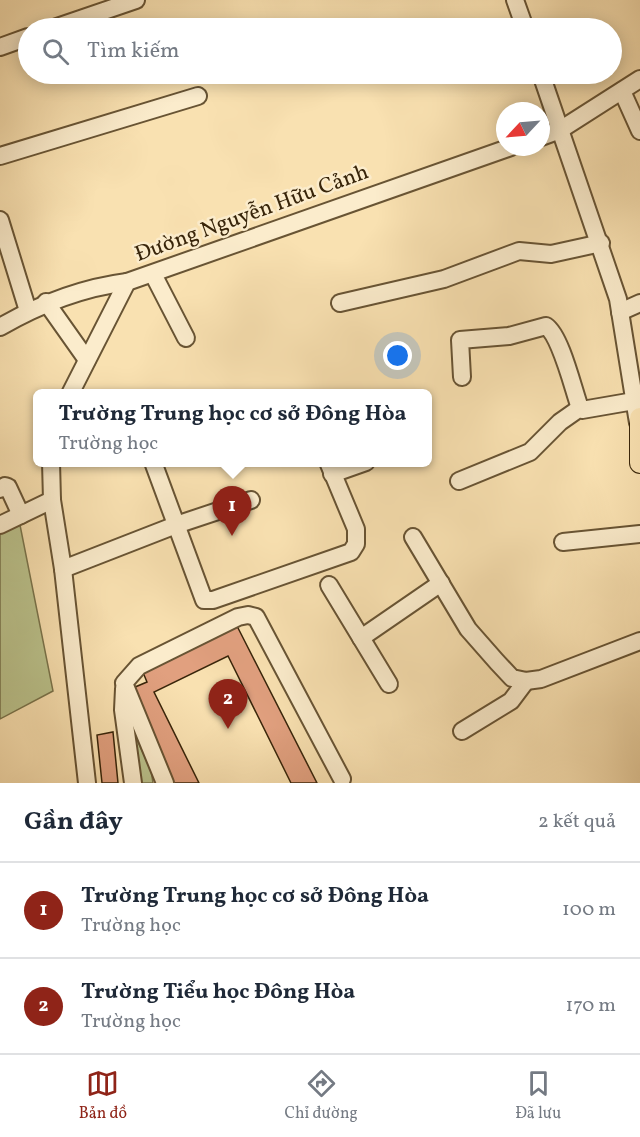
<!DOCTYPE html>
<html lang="vi">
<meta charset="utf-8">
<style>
:root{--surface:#fff;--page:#f6f6f7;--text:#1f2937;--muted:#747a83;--line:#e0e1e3;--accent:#8f2418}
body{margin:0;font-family:Vollkorn,serif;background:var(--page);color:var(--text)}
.compass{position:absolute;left:496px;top:102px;width:54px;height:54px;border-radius:50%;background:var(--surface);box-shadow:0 3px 15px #0003;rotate:244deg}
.you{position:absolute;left:398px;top:356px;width:21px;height:21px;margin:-15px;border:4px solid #fff;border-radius:50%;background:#1a73e8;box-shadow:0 0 0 9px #1a73e833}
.badge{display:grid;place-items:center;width:39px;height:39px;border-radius:50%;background:var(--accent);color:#fff;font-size:20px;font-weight:700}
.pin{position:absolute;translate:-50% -50px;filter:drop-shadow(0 2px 3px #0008)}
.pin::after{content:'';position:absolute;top:32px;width:21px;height:18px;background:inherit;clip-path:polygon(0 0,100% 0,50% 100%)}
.popup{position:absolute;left:33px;top:389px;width:399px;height:78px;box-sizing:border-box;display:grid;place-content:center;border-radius:9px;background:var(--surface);filter:drop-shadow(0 2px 4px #0005);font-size:20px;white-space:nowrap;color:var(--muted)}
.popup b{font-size:22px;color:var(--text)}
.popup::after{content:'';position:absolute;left:50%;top:100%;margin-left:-12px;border:12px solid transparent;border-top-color:var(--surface)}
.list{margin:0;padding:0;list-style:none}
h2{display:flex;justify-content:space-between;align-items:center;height:78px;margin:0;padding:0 24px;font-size:26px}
h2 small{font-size:20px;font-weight:400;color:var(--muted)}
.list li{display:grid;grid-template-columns:39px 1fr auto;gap:18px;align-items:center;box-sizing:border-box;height:96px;padding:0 24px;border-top:2px solid var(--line)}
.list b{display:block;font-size:22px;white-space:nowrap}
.list p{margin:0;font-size:20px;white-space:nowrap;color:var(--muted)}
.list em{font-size:20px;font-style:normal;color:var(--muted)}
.icon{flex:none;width:33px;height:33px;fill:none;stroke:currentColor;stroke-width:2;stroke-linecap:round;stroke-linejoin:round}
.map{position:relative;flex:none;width:640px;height:783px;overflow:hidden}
.search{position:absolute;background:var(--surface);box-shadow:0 3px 15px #0003;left:18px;right:18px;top:18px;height:66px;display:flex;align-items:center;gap:15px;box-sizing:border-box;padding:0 21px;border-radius:33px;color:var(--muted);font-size:22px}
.sheet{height:270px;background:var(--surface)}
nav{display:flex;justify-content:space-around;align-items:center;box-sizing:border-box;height:84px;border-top:2px solid var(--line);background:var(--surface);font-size:16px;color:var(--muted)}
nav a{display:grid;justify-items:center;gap:3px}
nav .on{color:var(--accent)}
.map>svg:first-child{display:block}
.green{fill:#bbc38d;stroke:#7a744c;stroke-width:1.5}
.building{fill:#e1a07f;stroke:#38250a;stroke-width:1.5}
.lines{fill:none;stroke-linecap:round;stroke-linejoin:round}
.minor-casing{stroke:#685434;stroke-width:20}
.major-casing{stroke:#38250a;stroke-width:22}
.minor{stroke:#fbeccc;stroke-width:16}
.major{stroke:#f9e1b1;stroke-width:20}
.labels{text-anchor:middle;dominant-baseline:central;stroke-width:5;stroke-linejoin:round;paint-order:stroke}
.street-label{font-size:22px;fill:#38250a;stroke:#fbeccc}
</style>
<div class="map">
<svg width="640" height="783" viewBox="0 0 640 783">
<rect width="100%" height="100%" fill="#f9e1b1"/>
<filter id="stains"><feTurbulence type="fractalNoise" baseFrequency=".00333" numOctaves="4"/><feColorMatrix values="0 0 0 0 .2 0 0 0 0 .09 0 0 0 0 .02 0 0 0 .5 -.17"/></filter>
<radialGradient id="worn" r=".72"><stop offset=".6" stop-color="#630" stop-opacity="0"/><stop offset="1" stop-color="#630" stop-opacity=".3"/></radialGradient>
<g class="green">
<path d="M19,520L53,691L0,719V530Z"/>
<path d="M131,727L151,770L153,783H133Z"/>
</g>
<g class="building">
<path d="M237,626L317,783H291L228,656L154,692L199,783H173L128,690L147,682L142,670Z"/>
<path d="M113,732L118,783H102L97,735Z"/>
</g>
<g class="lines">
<g class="minor-casing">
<g id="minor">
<path d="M515,0L525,28"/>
<path d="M54,28L136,0"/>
<path d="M0,47L28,37"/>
<path d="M541,74L618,299L638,423L640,422"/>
<path d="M622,91L640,131"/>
<path d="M541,137L560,130L640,79"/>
<path d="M0,156L198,96"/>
<path d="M0,220L28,311"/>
<path d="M153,274L186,338"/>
<path d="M46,302L87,360"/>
<path d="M340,303L444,279L519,251L551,254L601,243"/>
<path d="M620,312L640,303"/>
<path d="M0,327C40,304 80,288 127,282"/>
<path d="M462,377L460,340L509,336L546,326C561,336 573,389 580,408"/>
<path d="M70,394L127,282L511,147"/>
<path d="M51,462L52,500L63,569L87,783"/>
<path d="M153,462L204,600H213L351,552L356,544V529L328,462"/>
<path d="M332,474L366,462"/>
<path d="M459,481L530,452L560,422L580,408L582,410L634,401"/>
<path d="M0,489L5,486L8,487L21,515"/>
<path d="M0,525L52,500"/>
<path d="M413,537L468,629L497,662L512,678L526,681L541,679L640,641"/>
<path d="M563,542L640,534"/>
<path d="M63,569L176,525L251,500"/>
<path d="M329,585L389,684"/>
<path d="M361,638L441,583"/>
<path d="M124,689L123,710L133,783"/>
<path d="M462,731L511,701L526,681"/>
<path d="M165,783L124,683L139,666L238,617L248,615L256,617L342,779"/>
</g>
</g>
<g class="major-casing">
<path id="major" d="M640,418V463"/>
</g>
<use href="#minor" class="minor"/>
<use href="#major" class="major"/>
</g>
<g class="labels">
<g class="street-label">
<text transform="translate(252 214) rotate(-20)">Đường Nguyễn Hữu Cảnh</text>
</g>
</g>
<rect width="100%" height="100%" filter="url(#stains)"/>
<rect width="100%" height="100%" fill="url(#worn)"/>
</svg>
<svg class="compass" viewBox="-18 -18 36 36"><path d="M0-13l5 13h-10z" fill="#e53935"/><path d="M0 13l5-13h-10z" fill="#747a83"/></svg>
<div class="you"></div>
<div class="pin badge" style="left:232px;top:536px">1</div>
<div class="popup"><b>Trường Trung học cơ sở Đông Hòa</b>Trường học</div>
<div class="pin badge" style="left:228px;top:729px">2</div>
<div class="search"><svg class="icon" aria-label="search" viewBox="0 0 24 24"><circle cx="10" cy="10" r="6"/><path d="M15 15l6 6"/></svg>Tìm kiếm</div>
</div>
<section class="sheet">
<h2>Gần đây<small>2 kết quả</small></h2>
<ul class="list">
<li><span class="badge">1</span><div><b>Trường Trung học cơ sở Đông Hòa</b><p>Trường học</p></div><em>100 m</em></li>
<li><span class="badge">2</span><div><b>Trường Tiểu học Đông Hòa</b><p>Trường học</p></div><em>170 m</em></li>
</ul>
</section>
<nav>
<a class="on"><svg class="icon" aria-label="map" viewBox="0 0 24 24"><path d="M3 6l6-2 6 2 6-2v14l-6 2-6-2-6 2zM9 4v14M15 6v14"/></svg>Bản đồ</a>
<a><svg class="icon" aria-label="directions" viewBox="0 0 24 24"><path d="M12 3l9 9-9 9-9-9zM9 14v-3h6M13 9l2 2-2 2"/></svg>Chỉ đường</a>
<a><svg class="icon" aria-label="saved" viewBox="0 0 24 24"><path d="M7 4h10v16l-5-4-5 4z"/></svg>Đã lưu</a>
</nav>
